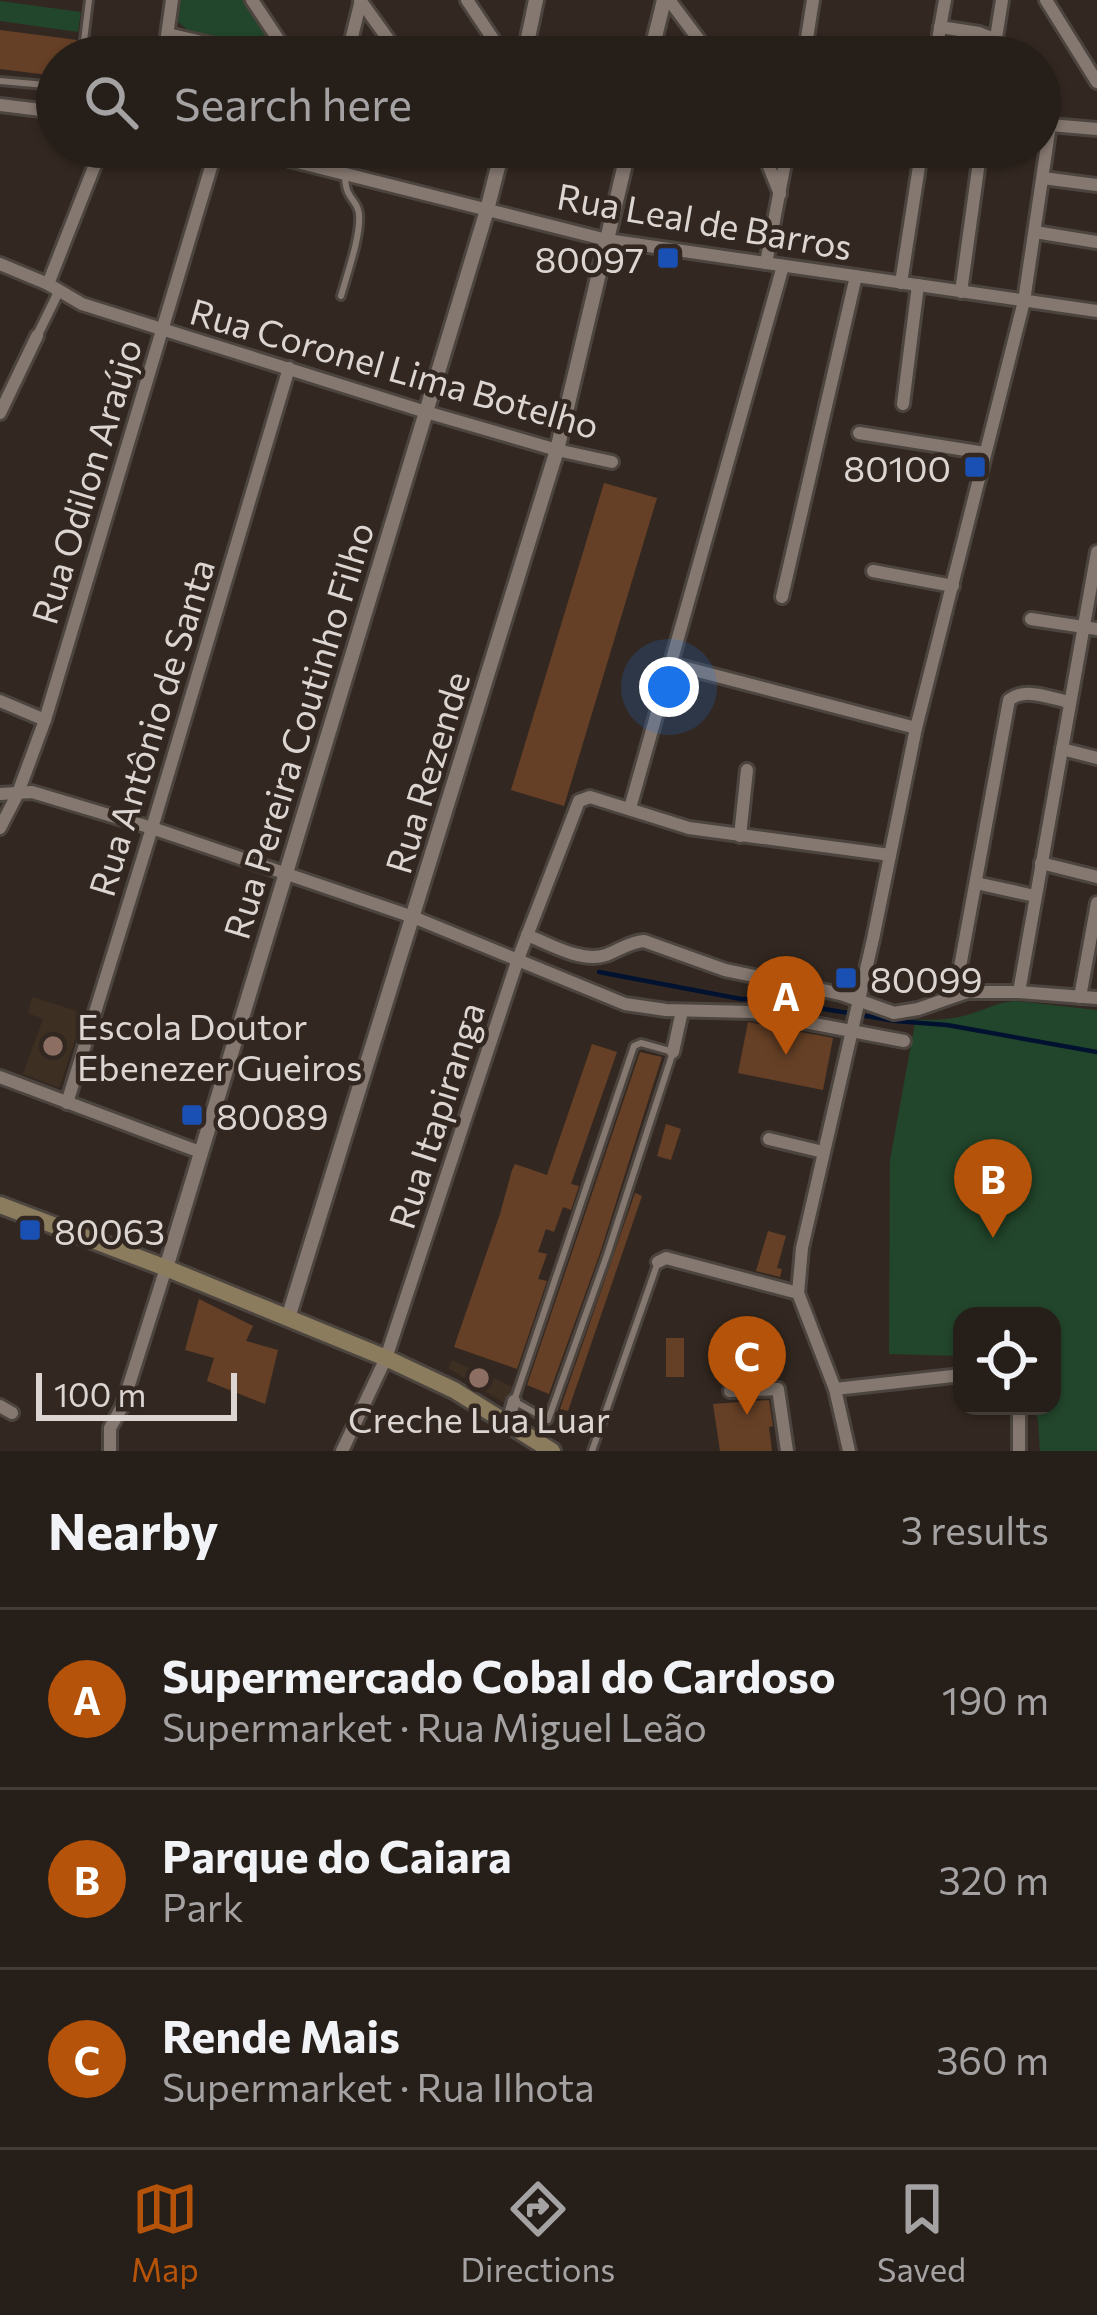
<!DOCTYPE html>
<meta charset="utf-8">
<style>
:root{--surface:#261e19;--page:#2e2722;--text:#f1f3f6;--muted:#a4a2a2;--line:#423c38;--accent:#b45309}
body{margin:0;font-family:Commissioner,sans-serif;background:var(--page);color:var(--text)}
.controls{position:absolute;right:36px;bottom:36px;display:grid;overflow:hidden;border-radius:24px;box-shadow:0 3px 9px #0004}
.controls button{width:108px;height:108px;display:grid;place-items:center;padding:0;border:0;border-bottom:3px solid var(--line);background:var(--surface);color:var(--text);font:60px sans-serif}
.scale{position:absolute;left:36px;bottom:30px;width:201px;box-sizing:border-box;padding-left:12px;border:6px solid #dcd5d1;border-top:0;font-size:33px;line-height:42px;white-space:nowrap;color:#dcd5d1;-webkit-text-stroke:9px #332821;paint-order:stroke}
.you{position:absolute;left:669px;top:687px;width:42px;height:42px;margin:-30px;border:9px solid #fff;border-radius:50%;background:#1a73e8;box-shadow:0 0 0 18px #1a73e833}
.badge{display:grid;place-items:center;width:78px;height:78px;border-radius:50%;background:var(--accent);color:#fff;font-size:39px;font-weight:700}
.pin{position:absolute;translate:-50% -99px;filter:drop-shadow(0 3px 6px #0008)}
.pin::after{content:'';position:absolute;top:63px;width:42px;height:36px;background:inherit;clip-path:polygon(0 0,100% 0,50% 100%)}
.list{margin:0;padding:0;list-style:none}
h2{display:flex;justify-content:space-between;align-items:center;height:156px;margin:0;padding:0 48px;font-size:51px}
h2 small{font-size:39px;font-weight:400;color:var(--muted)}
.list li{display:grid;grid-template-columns:78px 1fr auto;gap:36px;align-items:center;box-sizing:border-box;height:180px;padding:0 48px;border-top:3px solid var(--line)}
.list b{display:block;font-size:45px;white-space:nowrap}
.list p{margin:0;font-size:39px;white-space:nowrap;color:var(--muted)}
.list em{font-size:39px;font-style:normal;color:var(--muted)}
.icon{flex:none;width:66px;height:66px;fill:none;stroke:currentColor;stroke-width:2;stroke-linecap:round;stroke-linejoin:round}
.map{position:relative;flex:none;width:1097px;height:1451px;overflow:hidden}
.search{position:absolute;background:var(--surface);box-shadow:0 3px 9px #0004;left:36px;right:36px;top:36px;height:132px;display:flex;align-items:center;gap:30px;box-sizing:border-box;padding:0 42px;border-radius:66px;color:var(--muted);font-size:45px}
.sheet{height:696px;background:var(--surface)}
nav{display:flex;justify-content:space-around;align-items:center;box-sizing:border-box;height:168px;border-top:3px solid var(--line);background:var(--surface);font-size:33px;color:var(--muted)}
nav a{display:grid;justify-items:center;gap:6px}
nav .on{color:var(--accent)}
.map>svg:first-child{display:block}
.education{fill:#3d2f22}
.green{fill:#22462b}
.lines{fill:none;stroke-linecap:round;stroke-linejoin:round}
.stream{stroke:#011231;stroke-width:4.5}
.building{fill:#664026}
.service-casing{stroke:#4c443e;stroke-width:12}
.pedestrian-casing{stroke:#4c443e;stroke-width:15}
.minor-casing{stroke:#4c443e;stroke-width:18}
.tertiary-casing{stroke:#4c443e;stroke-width:20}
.secondary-casing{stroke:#4c443e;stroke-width:22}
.service{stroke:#857870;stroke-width:6}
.pedestrian{stroke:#857870;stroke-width:9}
.minor{stroke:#857870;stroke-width:12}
.tertiary{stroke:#857870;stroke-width:14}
.secondary{stroke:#8c7c5e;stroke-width:16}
.transit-dot{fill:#1a4fb4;stroke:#332821;stroke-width:4.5}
.education-dot{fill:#8d6e63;stroke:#332821;stroke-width:4.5}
.labels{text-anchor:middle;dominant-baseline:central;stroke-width:9;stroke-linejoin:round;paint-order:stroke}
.street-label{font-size:36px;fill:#dcd5d1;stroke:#332821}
.poi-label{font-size:36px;fill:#dcd5d1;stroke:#332821;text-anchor:start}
</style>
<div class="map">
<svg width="1097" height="1451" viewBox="0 0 1097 1451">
<rect width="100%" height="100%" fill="#332821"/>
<g class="education">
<path d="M32,997L84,1013L60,1086L57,1087L23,1074L43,1019L28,1013Z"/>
<path d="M452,1360L515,1388L509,1406L448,1368Z"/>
</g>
<g class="green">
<path d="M181,0H246L276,50L188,30L178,22Z"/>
<path d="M0,1L81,12L78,32L0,21Z"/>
<path d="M1016,1001L1097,1010V1451H1040L1038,1421L1034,1406H1052V1316H962V1356L889,1354L890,1160L915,1023L869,1016C898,1018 929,1023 959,1017C979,1013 995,1002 1016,1001Z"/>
</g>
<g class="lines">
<path class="stream" d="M599,972L741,999H765L896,1021L947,1025L1097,1052"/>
</g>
<g class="building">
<path d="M0,30L77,40L75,57H57V76L0,69Z"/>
<path d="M604,483L657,498L564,806L511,790Z"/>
<path d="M748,1022L833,1038L823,1090L738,1073Z"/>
<path d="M592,1044L617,1052L571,1184L579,1186L571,1210L563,1207L554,1232L546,1229L538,1252L547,1254L538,1279L547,1281L517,1369L454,1347L500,1214L512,1170L515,1164L547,1175Z"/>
<path d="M640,1052L662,1057L600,1253L549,1394L527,1385Z"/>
<path d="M666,1124L681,1129L671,1160L657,1156Z"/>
<path d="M635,1193L642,1196L568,1411L560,1409Z"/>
<path d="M768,1231L786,1236L777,1268L782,1269L780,1277L756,1271Z"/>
<path d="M199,1299L253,1326L246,1341L278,1350L265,1404L207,1381L214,1358L185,1350Z"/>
<rect x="666" y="1338" width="18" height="39"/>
<path d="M769,1400L773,1426L769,1427L772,1451H720L713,1404Z"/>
</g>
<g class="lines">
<g class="service-casing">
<g id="service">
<path d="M82,57L89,0"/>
<path d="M0,81L57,86"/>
<path d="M341,296C347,274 361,236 359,214C357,198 346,201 345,177"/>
<path d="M641,1043L673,1052L607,1255L548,1420L514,1401L634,1046Z"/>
<path d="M592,1451L658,1262"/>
</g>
</g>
<g class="pedestrian-casing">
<path id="pedestrian" d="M37,336L59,291"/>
</g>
<g class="minor-casing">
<g id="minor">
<path d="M252,0L290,57"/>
<path d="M360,0L401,57"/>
<path d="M467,0L505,57"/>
<path d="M669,0L712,57"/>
<path d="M1046,0L1097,82"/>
<path d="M940,27L979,33L995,39L1007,57"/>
<path d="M168,34L265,57"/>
<path d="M164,57L172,0"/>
<path d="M347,57L361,0"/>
<path d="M804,57L813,0"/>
<path d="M935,57L945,0"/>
<path d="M993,57L1002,0"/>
<path d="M0,105L57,112"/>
<path d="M1050,125L1097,129"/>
<path d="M238,147L607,240L1097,311"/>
<path d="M761,147L780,194"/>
<path d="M319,167L324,147"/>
<path d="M1043,178L1097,185"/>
<path d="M1035,232L1097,242"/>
<path d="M766,263L788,147"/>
<path d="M0,264L48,284L82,304L426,412L557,450L612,462"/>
<path d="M901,283L922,147"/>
<path d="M48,284L102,147"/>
<path d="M961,292L981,147"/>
<path d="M903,404L918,285"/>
<path d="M0,413L37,336"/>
<path d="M859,433L985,453"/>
<path d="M873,571L953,586"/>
<path d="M782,597L856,276"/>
<path d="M1031,619L1097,629"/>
<path d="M671,664L916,728"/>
<path d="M0,701L45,720"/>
<path d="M1062,749L1097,758"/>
<path d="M0,794L32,792L152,828L413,917L625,1004L666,1010L752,1012L904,1041"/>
<path d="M630,808L783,266"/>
<path d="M0,828L18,793L45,720L217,147"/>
<path d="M740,836L747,770"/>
<path d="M1041,863L1097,877"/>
<path d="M976,883L1035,896"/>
<path d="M527,935C550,944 581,963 606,955C620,950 629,942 644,941L725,970L841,994L894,1013L918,1009L967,992H1019L1097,998"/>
<path d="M1019,992L1097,552"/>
<path d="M955,994L1009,700C1025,687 1050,698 1069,702"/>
<path d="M1080,997L1097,903"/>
<path d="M673,1052L682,1011"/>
<path d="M0,1077L200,1152"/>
<path d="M67,1103L152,828L289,368"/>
<path d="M769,1139L823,1152"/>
<path d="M658,1262L666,1258L798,1293"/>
<path d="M835,1389L962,1375"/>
<path d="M730,1391L778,1389L787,1451"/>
<path d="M0,1406L12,1413"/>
<path d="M1019,1406V1451"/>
<path d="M508,1422L514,1401"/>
<path d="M110,1451V1428L122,1407L166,1268"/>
<path d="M342,1451L386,1358L518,959L579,801L590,797L689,828L890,855"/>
<path d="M849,1451L835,1389L798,1293L802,1248L873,939L916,728L1024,301L1050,125L1040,109"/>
</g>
</g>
<g class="tertiary-casing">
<g id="tertiary">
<path d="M524,57L536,0"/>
<path d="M650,57L664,0"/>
<path d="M166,1268L426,412L487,210L503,147"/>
<path d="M288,1318L557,450L629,147"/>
</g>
</g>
<g class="secondary-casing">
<path id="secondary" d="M0,1205L166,1268L386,1358L454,1390L552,1451"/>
</g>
<use href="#service" class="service"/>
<use href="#pedestrian" class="pedestrian"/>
<use href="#minor" class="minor"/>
<use href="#tertiary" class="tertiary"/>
<use href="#secondary" class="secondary"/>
</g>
<g class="transit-dot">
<rect x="656" y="246" width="24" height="24" rx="6"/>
<rect x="963" y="455" width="24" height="24" rx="6"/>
<rect x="834" y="966" width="24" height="24" rx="6"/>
<rect x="180" y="1103" width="24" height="24" rx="6"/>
<rect x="18" y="1218" width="24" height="24" rx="6"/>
</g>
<g class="education-dot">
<circle cx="53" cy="1046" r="12"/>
<circle cx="479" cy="1378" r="12"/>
</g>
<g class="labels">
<g class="street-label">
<text transform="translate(705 220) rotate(10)">Rua Leal de Barros</text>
<text transform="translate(395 367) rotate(16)">Rua Coronel Lima Botelho</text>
<text transform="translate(85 481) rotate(-73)">Rua Odilon Araújo</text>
<text transform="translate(150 727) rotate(-73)">Rua Antônio de Santa</text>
<text transform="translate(297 730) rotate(-73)">Rua Pereira Coutinho Filho</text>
<text transform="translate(426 772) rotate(-73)">Rua Rezende</text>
<text transform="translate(435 1115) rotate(-72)">Rua Itapiranga</text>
</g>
<g class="poi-label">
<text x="644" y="258" text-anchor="end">80097</text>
<text x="951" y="467" text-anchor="end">80100</text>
<text x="870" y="978">80099</text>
<text x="77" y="1025">Escola Doutor<tspan x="77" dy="41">Ebenezer Gueiros</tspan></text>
<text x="216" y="1115">80089</text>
<text x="54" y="1230">80063</text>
<text x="479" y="1418" text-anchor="middle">Creche Lua Luar</text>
</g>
</g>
</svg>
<div class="controls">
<button><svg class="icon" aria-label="locate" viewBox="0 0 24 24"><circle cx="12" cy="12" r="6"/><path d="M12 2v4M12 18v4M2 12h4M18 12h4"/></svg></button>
</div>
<div class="scale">100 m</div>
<div class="you"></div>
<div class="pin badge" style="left:786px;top:1055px">A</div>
<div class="pin badge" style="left:993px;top:1238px">B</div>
<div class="pin badge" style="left:747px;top:1415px">C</div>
<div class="search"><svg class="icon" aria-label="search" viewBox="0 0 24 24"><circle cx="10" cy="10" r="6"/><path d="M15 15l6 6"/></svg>Search here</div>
</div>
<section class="sheet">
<h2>Nearby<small>3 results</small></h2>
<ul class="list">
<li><span class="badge">A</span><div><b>Supermercado Cobal do Cardoso</b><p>Supermarket · Rua Miguel Leão</p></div><em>190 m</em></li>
<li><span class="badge">B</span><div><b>Parque do Caiara</b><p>Park</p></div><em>320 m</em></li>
<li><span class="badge">C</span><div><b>Rende Mais</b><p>Supermarket · Rua Ilhota</p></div><em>360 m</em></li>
</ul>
</section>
<nav>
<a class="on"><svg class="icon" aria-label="map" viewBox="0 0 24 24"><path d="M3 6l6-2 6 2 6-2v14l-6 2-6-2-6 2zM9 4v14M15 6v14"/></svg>Map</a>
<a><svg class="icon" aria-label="directions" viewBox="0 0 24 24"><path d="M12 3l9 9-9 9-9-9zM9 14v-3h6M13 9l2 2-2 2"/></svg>Directions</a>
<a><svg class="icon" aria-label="saved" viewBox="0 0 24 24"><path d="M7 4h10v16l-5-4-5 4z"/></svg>Saved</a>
</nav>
